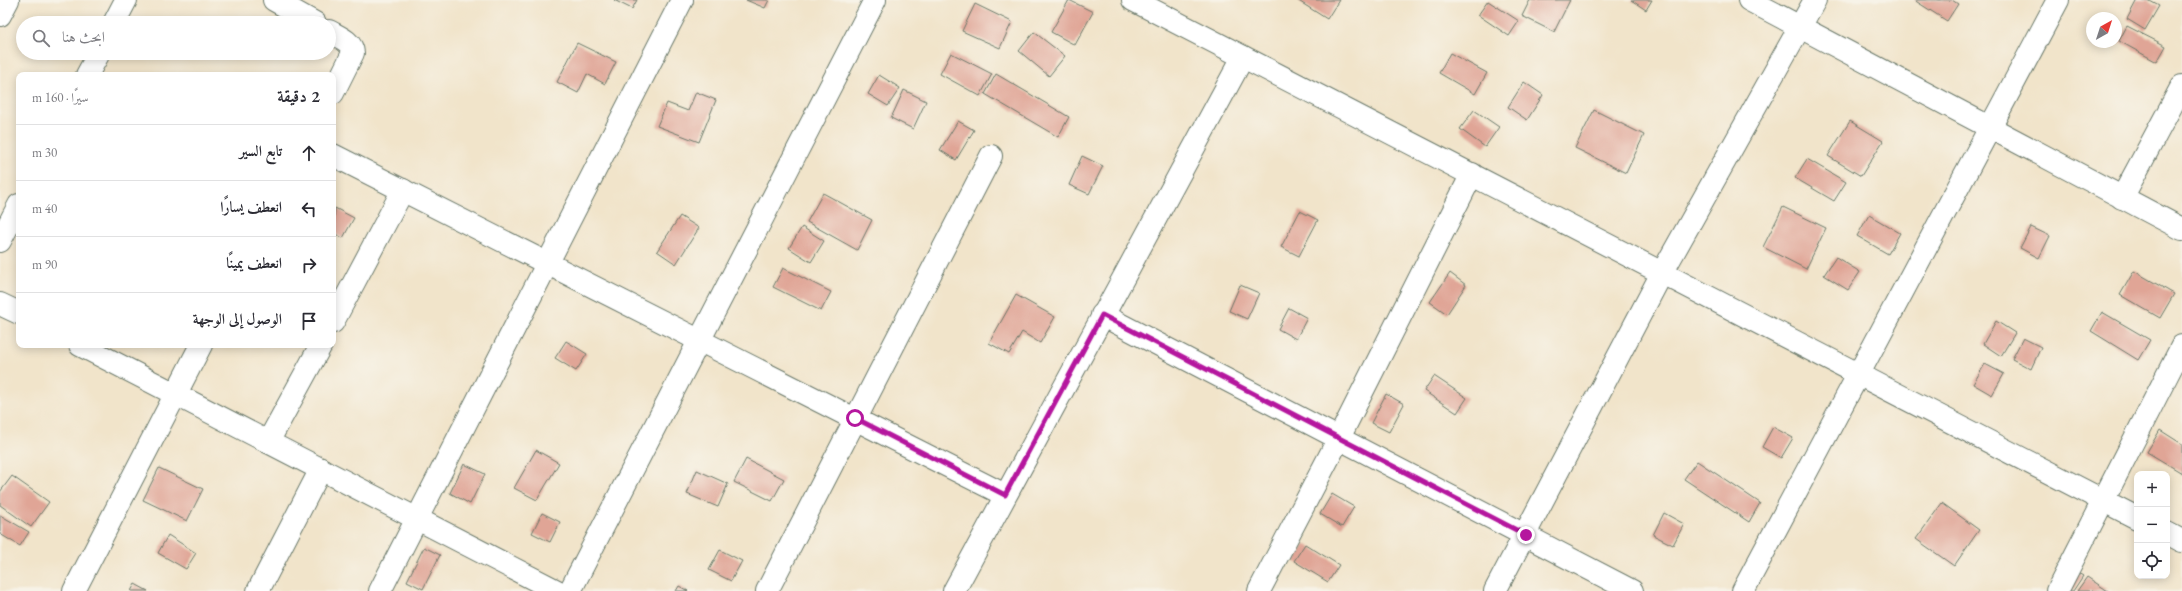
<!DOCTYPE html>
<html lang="ar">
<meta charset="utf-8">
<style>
:root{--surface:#fff;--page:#f7f7f7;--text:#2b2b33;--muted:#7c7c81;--line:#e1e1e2}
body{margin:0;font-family:"EB Garamond",Amiri,serif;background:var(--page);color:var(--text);direction:rtl}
.controls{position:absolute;right:12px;bottom:12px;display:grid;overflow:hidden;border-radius:8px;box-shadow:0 2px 10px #0003}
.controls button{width:36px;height:36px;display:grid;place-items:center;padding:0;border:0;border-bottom:1px solid var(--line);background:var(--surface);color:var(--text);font:20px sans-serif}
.compass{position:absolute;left:2086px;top:12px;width:36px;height:36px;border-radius:50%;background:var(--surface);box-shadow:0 2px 10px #0003;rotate:39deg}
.stop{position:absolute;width:12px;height:12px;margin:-9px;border:3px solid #b5179e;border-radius:50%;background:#fff}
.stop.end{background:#b5179e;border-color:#fff;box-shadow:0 1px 4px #0008}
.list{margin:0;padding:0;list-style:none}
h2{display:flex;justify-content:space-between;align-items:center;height:52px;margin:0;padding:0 16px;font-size:17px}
h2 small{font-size:13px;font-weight:400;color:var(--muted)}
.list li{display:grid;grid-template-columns:26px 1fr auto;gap:12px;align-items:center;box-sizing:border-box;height:56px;padding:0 16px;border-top:1px solid var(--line)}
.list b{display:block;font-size:15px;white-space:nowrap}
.list em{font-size:13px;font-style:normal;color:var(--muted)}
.icon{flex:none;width:22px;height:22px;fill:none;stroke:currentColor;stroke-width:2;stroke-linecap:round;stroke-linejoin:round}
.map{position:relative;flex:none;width:2182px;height:591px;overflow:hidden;direction:ltr}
.search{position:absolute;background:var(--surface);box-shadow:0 2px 10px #0003;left:16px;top:16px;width:320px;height:44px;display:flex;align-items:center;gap:10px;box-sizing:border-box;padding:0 14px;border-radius:22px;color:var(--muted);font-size:15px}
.panel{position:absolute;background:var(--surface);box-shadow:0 2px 10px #0003;left:16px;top:72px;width:320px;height:276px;border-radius:8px;direction:rtl}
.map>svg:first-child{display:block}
.building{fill:#e0a596}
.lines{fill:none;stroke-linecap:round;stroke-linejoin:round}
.minor-casing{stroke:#687768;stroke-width:24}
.minor{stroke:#fff;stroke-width:22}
.route{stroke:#b5179e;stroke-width:5}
</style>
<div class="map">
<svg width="2182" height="591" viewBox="0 0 2182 591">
<rect width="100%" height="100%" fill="#f7f3e8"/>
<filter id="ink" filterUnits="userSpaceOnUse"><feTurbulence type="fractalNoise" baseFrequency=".025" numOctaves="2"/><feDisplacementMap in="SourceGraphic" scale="8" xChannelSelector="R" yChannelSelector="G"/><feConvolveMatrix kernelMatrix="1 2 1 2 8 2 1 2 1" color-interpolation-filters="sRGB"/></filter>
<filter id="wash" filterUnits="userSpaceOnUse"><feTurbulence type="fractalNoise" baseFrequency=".012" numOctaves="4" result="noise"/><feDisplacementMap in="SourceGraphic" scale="16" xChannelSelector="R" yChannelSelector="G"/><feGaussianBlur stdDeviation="0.9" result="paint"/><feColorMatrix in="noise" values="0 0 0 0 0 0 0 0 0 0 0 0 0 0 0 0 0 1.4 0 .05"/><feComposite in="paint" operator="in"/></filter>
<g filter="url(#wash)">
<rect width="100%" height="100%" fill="#f1e4ca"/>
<g id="blocks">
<g class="building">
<path d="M614,0H637L632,9Z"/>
<path d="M746,0H769L765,8Z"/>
<path d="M1069,0L1093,12L1075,45L1051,32Z"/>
<path d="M1297,0H1339L1327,19Z"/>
<path d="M1530,0H1570L1554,32L1522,16Z"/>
<path d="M1631,0H1652L1646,10Z"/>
<path d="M1914,0H1952L1958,4L1947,21Z"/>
<path d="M2137,0H2148L2159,6L2145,30L2127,19Z"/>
<path d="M1488,1L1519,21L1509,36L1478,15Z"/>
<path d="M975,4L1012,22L1000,48L962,31Z"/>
<path d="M2127,26L2166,46L2157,62L2119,41Z"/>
<path d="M1034,32L1065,56L1049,76L1019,51Z"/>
<path d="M577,43L616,62L605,84L587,74L578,93L557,82Z"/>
<path d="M951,53L992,74L980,96L940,74Z"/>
<path d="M1450,53L1487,73L1475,94L1439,73Z"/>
<path d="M996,74L1069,117L1058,137L985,94Z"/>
<path d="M879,75L900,88L888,106L868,94Z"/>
<path d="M1524,82L1543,95L1527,120L1508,107Z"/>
<path d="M904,90L926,101L913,129L891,118Z"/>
<path d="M696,92L716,100L699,142L657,126L667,103L688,111Z"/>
<path d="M1474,110L1499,127L1485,147L1460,129Z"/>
<path d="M1594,110L1644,135L1626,173L1575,148Z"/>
<path d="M958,121L974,130L956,160L940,150Z"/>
<path d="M1850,121L1883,141L1861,176L1828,156Z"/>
<path d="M1082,156L1103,166L1089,194L1069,185Z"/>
<path d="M1807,159L1846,182L1834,201L1795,178Z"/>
<path d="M823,193L872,220L857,250L807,222Z"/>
<path d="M1783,207L1826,228L1806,269L1763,247Z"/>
<path d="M335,208L354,218L343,238L333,233Z"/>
<path d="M1300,211L1318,220L1299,256L1281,247Z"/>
<path d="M1869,215L1900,233L1888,254L1857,236Z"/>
<path d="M680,216L699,228L676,264L657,251Z"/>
<path d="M802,227L824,241L811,262L789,248Z"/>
<path d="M2031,227L2050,236L2039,258L2020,248Z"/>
<path d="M1836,257L1860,272L1848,290L1824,275Z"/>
<path d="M783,268L831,292L821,311L773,287Z"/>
<path d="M2134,271L2174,294L2160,318L2120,295Z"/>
<path d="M1450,273L1466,285L1447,314L1430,302Z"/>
<path d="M1240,285L1259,293L1247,319L1229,311Z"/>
<path d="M1016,295L1055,317L1040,343L1022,332L1009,354L989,343Z"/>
<path d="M1289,308L1307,318L1296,339L1278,329Z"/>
<path d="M2102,312L2150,340L2138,360L2091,331Z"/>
<path d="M1996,321L2015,333L2001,356L1983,344Z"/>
<path d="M2023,338L2041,347L2031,369L2012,359Z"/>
<path d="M566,341L587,354L576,371L555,358Z"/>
<path d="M1985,364L2004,374L1992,395L1973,384Z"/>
<path d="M1434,376L1467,398L1457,413L1424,391Z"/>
<path d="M1386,394L1404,404L1389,432L1371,423Z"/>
<path d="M1773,427L1793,438L1781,458L1762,447Z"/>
<path d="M2160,430L2182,444V473L2147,452Z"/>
<path d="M536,450L559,463L537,500L514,488Z"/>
<path d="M746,459L784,479L772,501L734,482Z"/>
<path d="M1697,461L1760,503L1749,522L1684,479Z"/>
<path d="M464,464L485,474L470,504L450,493Z"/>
<path d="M159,468L203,489L187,521L143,500Z"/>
<path d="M697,470L728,484L718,507L687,494Z"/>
<path d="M12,476L49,502L31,527L0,505V492Z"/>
<path d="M1332,494L1354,507L1342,527L1320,514Z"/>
<path d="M1942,503L1979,530L1954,566L1916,539Z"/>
<path d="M542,513L560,522L550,542L532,533Z"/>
<path d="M1664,513L1684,524L1673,545L1653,535Z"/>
<path d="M0,515L29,532L20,546L0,534Z"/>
<path d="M168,535L196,553L186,569L158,553Z"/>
<path d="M1305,544L1339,565L1328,582L1294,561Z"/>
<path d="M424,547L440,555L423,589L407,581Z"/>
<path d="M720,550L742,561L731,581L709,570Z"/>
<path d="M2066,565L2083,576L2073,591H2061Z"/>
<path d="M2087,577L2108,591H2077Z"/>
<path d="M135,584L148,591H131Z"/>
<path d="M679,586L688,591H676Z"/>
</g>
</g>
</g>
<g filter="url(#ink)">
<use href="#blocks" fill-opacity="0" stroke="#687768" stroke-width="1"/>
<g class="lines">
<g class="minor-casing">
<g id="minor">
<path d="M274,0L315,23"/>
<path d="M1133,0L2137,518"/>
<path d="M1749,0L2182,229"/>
<path d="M0,15L8,0"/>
<path d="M114,23L126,0"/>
<path d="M329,31C339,37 352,41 353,53L333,93"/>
<path d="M87,75L99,53"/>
<path d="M333,155L1005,495"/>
<path d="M2122,198L2182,86"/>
<path d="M0,241L19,205"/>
<path d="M0,304L19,313"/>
<path d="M1102,315L1632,591"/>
<path d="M333,322L403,190"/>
<path d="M80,345L557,591"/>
<path d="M268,442L321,345"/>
<path d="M2167,533L2182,541"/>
<path d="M74,591L201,345"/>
<path d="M258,591L321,469"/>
<path d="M380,591L682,0"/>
<path d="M570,591L875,0"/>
<path d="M767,591L991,156"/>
<path d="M954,591L1243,57"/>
<path d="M1259,591L1339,438L1472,174"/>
<path d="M1495,591L1662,273L1815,0"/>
<path d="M1743,591L2058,0"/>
<path d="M2057,591L2182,346"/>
</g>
</g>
<use href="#minor" class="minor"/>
</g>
</g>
<g class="lines" filter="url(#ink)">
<path class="route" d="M855,418L1005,495L1102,315L1526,535"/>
</g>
</svg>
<div class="controls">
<button>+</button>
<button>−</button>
<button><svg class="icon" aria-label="locate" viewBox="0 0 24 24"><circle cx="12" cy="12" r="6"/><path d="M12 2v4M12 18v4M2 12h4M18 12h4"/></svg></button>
</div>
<svg class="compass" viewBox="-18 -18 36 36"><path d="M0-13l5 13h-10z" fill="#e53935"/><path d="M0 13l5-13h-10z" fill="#7c7c81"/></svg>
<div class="stop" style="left:855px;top:418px"></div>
<div class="stop end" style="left:1526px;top:535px"></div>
<div class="search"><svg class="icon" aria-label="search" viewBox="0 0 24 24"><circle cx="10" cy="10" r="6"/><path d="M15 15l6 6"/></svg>ابحث هنا</div>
<section class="panel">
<h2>2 دقيقة<small>سيرًا · 160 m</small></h2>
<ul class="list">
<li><svg class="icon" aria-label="ahead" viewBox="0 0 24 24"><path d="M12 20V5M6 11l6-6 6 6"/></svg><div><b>تابع السير</b></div><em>30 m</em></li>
<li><svg class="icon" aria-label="left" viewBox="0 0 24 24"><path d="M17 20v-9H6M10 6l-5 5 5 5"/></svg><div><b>انعطف يسارًا</b></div><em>40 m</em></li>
<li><svg class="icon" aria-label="right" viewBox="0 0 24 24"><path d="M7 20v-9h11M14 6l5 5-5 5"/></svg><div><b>انعطف يمينًا</b></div><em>90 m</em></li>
<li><svg class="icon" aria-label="arrive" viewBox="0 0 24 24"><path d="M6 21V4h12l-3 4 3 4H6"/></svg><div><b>الوصول إلى الوجهة</b></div></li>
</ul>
</section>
</div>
